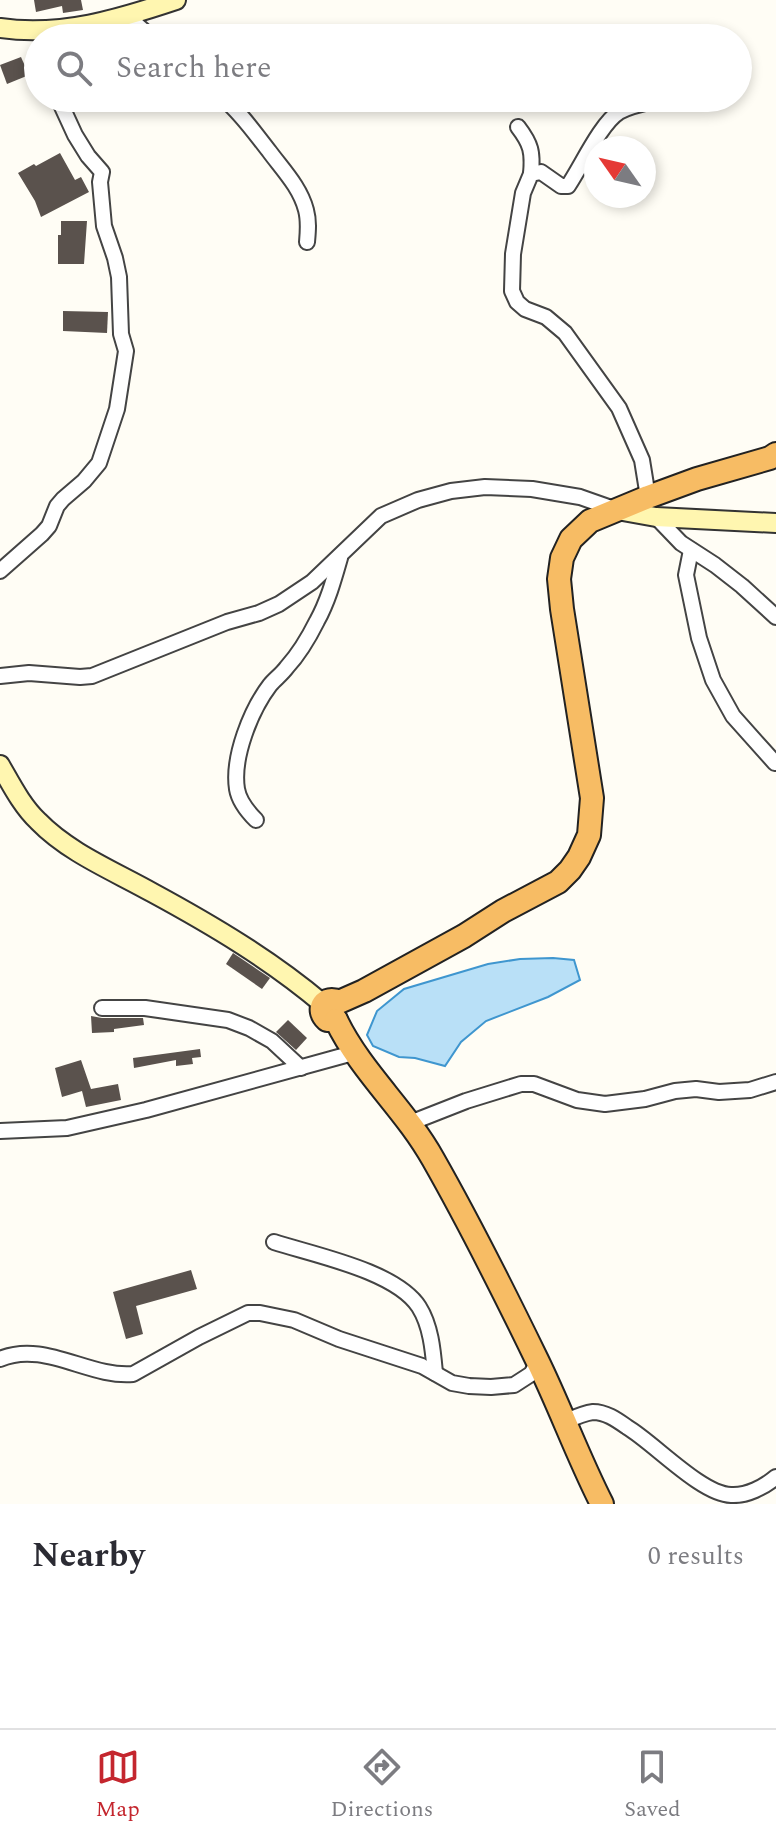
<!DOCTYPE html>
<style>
:root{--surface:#fff;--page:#f7f7f7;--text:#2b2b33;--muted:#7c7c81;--line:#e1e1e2;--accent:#c4262e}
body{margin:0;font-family:Spectral,serif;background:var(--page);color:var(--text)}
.compass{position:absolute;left:584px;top:136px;width:72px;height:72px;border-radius:50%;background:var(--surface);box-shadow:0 4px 12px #0003;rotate:304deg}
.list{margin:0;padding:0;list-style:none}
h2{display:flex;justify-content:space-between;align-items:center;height:104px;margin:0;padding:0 32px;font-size:34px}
h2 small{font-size:26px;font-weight:400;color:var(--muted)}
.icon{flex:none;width:44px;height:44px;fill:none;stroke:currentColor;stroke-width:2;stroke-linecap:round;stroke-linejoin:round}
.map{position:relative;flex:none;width:776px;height:1504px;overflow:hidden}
.search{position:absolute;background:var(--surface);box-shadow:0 4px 12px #0003;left:24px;right:24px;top:24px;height:88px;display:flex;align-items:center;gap:20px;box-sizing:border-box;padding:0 28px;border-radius:44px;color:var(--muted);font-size:30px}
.sheet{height:224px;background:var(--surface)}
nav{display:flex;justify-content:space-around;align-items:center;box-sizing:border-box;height:112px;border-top:2px solid var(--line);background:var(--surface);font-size:22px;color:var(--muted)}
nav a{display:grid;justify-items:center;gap:4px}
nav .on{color:var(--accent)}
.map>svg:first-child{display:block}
.water{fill:#b9e0f7;stroke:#3f96cf;stroke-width:2}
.building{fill:#5a524d}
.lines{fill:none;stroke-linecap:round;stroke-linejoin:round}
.minor-casing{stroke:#444;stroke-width:18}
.secondary-casing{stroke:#333;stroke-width:22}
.trunk-casing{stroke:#222;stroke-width:26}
.minor{stroke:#fff;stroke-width:14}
.secondary{stroke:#fff6b0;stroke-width:18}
.trunk{stroke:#f7bc64;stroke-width:22}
</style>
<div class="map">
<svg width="776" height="1504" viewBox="0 0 776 1504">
<rect width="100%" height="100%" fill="#fffdf5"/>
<path class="water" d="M553,958L574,960L580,980L548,997L486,1021L461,1042L445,1066L415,1058L399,1057L373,1046L367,1035L377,1011L404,989L488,964L520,959Z"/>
<g class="building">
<path d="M34,0H81L83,10L63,13L62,6L36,12Z"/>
<path d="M21,57L29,75L7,84L0,65Z"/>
<path d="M60,153L75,180L81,177L89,192L41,217L35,201L18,173L34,164L36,166Z"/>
<path d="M61,221H87L84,264H58V235H61Z"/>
<path d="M63,311L108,312L107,333L63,331Z"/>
<path d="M233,953L270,978L262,989L226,964Z"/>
<path d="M91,1016L102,1018H143L144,1025L114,1029V1032L92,1033Z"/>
<path d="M288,1020L307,1038L296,1050L276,1032Z"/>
<path d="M200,1049L201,1057L192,1058L193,1064L176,1066V1060L134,1068L133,1058Z"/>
<path d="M81,1060L91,1089L118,1084L121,1100L86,1107L82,1091L62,1097L55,1068Z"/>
<path d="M191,1270L197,1289L136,1306L143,1334L126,1339L113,1292Z"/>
</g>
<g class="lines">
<g class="minor-casing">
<g id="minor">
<path d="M127,16L152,38"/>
<path d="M223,98C241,113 254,132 269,151C283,170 300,187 306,210C309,221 308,231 307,242"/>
<path d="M518,127C531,144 533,152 531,174"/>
<path d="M648,497L642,460L619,408L565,333L546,317L525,309L517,302L512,291L513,254L523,193L531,174L541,172L561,186H568C581,167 601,123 619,112C633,104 652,102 668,98"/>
<path d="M656,517L681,543L715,565L742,586L776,617"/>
<path d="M691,550L686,575L699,638L713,680L733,716L775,763"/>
<path d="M0,571L42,534L49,526L57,506L63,499L84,481L99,463L117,409L126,351L121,334L119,277L115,258L104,226L100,182L102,172L88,156L75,135L58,98"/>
<path d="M0,676L29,673L80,677L92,676L227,622L259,613L279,604L312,582L381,516L418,500L451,491L485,487L532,489L580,497L617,510"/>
<path d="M256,820C247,811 239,801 237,789C232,757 251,710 270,685C275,679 282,674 287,667C299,654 309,637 317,621C328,601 334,579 340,558"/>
<path d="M102,1008H145L228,1020L249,1028L272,1041L301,1068"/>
<path d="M410,1123L466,1101L521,1084H534L577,1100L605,1104L645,1099L675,1091L696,1089L719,1092L750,1090L776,1082"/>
<path d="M0,1131L67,1128L146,1110L353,1053"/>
<path d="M274,1242C314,1255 396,1271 419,1307C431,1326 433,1351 435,1373"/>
<path d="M0,1359C44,1340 89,1378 133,1374L199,1337L248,1313H260L294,1320L339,1339L422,1366L452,1383L469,1386L491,1387L514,1385L531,1374L538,1362"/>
<path d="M564,1422C573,1418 584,1413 593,1412C606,1412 617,1420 627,1427C654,1443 701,1494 731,1495C747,1496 764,1487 776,1477"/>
</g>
</g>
<g class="secondary-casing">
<g id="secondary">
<path d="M0,28C61,37 119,19 176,0"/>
<path d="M617,510L656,517L776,523"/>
<path d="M0,765C11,784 22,806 38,821C69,853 114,871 153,893C212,925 271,960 323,1004"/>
</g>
</g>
<g class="trunk-casing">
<g id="trunk">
<path d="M336,1020H327C315,1009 325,995 339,1002L364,991L464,936L503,911L558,882L570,870L579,857L589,835L592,798L562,609L559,579L562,558L571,539L590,521L648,497L697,479L770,458L776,454"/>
<path d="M336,1020C361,1072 405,1109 433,1159C470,1224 504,1292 537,1360C560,1407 578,1457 602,1504"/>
</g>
</g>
<use href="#minor" class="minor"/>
<use href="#secondary" class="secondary"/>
<use href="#trunk" class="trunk"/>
</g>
</svg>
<svg class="compass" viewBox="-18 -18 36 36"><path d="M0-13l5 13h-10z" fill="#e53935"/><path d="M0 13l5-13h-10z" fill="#7c7c81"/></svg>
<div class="search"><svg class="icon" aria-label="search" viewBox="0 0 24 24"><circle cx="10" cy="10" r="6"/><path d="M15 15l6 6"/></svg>Search here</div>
</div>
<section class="sheet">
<h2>Nearby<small>0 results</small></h2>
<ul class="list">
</ul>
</section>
<nav>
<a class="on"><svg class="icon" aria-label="map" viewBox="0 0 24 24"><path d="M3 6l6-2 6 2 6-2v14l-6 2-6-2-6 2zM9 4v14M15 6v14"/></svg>Map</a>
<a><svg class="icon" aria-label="directions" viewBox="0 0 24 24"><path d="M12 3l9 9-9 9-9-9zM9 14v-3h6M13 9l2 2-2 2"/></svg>Directions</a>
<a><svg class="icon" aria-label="saved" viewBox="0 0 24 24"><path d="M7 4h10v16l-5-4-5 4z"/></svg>Saved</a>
</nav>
